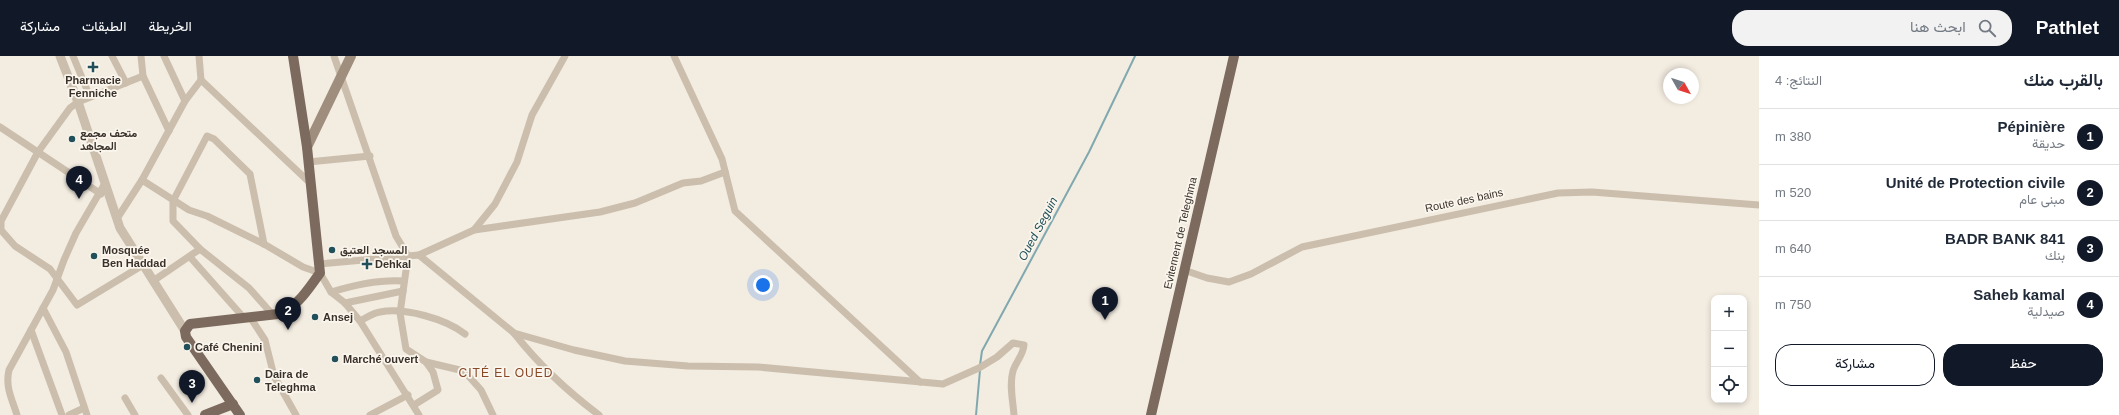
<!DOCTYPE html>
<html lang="ar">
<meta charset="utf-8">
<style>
:root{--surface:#fff;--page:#f2f2f3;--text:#1f2937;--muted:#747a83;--line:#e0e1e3;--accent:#111827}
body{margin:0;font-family:Helvetica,Vazirmatn,sans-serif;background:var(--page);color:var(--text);direction:rtl}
.controls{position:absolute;right:12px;bottom:12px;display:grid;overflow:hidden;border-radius:8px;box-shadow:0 2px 6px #0003}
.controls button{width:36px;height:36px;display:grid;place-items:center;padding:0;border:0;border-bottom:1px solid var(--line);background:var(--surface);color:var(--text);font:20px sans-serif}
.compass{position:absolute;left:1663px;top:12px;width:36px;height:36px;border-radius:50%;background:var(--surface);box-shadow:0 2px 6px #0003;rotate:129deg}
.you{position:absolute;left:763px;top:229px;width:14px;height:14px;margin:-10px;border:3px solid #fff;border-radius:50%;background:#1a73e8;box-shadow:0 0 0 6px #1a73e833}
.badge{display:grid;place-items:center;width:26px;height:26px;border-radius:50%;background:var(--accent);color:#fff;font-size:13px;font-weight:700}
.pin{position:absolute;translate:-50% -33px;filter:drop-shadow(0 1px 2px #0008)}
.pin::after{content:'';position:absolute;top:21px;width:14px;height:12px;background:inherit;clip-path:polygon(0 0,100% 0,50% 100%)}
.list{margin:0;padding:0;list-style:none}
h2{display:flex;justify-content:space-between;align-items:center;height:52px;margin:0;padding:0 16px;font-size:17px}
h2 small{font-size:13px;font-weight:400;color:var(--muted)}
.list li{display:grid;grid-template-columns:26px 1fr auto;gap:12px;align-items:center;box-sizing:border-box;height:56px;padding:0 16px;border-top:1px solid var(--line)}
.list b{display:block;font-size:15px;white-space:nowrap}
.list p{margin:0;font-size:13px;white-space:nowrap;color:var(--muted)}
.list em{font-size:13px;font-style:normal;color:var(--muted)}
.actions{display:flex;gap:8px;padding:12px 16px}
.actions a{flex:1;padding:9px 0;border:1px solid var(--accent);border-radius:16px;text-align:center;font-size:14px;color:var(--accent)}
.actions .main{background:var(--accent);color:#fff}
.icon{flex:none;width:22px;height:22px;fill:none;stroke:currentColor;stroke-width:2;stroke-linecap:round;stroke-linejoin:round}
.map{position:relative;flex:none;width:1759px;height:359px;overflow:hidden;direction:ltr}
header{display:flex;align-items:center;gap:24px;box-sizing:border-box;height:56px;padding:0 20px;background:var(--accent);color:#fff}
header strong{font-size:19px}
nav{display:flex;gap:22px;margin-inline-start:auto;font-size:14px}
.search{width:280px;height:36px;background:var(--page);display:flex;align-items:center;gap:10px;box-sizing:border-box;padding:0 14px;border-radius:16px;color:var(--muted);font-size:15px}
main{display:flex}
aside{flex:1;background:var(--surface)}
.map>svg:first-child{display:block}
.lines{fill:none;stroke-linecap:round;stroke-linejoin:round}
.stream{stroke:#80a8af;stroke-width:2}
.minor{stroke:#cbbeac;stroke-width:7}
.tertiary{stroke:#cbbeac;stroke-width:9}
.secondary{stroke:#9f8e7e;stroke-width:10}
.primary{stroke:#7b6a5d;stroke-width:10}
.poi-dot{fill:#21505a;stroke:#faf6ed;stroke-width:1.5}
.labels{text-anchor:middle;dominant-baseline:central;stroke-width:3.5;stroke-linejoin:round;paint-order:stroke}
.poi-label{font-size:11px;font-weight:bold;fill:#3a312b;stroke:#faf6ed;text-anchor:start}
.street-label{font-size:11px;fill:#3a312b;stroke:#faf6ed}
.water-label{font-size:12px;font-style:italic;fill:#21505a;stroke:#faf6ed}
.neighbourhood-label{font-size:12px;letter-spacing:1px;fill:#874826;stroke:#faf6ed}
</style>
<header>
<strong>Pathlet</strong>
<div class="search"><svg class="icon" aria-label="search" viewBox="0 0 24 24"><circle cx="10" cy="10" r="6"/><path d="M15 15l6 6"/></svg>ابحث هنا</div>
<nav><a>الخريطة</a><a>الطبقات</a><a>مشاركة</a></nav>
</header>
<main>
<aside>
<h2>بالقرب منك<small>النتائج: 4</small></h2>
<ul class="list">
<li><span class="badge">1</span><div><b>Pépinière</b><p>حديقة</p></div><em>380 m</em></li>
<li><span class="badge">2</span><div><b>Unité de Protection civile</b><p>مبنى عام</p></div><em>520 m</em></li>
<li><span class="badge">3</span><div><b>BADR BANK 841</b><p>بنك</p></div><em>640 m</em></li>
<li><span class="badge">4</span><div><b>Saheb kamal</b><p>صيدلية</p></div><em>750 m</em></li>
</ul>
<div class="actions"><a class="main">حفظ</a><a>مشاركة</a></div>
</aside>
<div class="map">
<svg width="1759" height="359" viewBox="0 0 1759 359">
<rect width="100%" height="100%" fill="#f3ece1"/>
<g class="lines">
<g class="stream">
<path d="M980,309L982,295L1089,96L1135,0"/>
<path d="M976,359L980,314"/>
</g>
<g class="minor">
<path d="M73,0L90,41"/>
<path d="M112,0L126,27"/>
<path d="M141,0L143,20L169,75"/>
<path d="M164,0L185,45"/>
<path d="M199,0L201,24L309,126"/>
<path d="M334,0L396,180L408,200L400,257L406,293L426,306L464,315L481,334L493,359"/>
<path d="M674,0L722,103L735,155L920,326"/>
<path d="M143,20L78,46L70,52L38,96L1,165V174L15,190L50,213L77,249L143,209"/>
<path d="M0,71L101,138"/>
<path d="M308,106L370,100"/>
<path d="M142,124L189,154L207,160L264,188L303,211L320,217L331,236L345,247L360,265L419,359"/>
<path d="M118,161L142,124L185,45L201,24"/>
<path d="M474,174L600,156L635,147L683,127L701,125L725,116"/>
<path d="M264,188L250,118L214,83L207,80L173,145V165L200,193L249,232L273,259"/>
<path d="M419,199L474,174L495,148L517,106L532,59L565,0"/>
<path d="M190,201L244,262"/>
<path d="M319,208L419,199L514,277L574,294L625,305L688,310L758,311L943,328L979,312L997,301L1013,287L1024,289C1023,300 1016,305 1013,315C1009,329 1013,345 1014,359"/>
<path d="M1184,214L1207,222L1229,226L1251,218L1302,191L1558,137L1592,136L1759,149"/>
<path d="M153,225L200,193"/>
<path d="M331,236C354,229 379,223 404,225"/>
<path d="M345,247L403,235"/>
<path d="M43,252L66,296L87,359"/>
<path d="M250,261L265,284L274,320L296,359"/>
<path d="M360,265C366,262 373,257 380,256C404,251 446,263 465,278"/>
<path d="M31,274L62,359"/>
<path d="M514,277C539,309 567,335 599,359"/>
<path d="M161,322L188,359"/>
<path d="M125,342L135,359"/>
<path d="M414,349L438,334L433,316L426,306"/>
<path d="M17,359C12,343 5,331 9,314L53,234L64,204L76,177L104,129"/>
<path d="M69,359L84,352"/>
<path d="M370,359L408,339"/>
</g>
<path class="tertiary" d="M60,0L78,46L120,172L185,275"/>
<path class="secondary" d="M307,91L351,0"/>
<g class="primary">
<path d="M205,359L233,348"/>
<path d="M240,359L186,281L185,275L190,268L278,258C298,251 308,233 320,217L307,91L293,0"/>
<path d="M1151,359L1234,0"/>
</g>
</g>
<g class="poi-dot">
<path d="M91 5h4v4h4v4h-4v4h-4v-4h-4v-4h4z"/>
<circle cx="72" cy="83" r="4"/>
<circle cx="332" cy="194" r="4"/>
<circle cx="94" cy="200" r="4"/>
<path d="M365 202h4v4h4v4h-4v4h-4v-4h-4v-4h4z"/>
<circle cx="315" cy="261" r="4"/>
<circle cx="187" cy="291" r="4"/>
<circle cx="335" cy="303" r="4"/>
<circle cx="257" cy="324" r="4"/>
</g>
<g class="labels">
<g class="poi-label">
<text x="93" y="24" text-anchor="middle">Pharmacie<tspan x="93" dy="13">Fenniche</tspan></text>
<text x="80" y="77">متحف مجمع<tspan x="80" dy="13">المجاهد</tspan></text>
<text x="102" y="194">Mosquée<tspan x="102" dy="13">Ben Haddad</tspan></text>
<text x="340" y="194">المسجد العتيق</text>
<text x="375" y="208">Dehkal</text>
<text x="323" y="261">Ansej</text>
<text x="195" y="291">Café Chenini</text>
<text x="343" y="303">Marché ouvert</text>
<text x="265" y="318">Daira de<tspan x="265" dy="13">Teleghma</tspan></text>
</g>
<g class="street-label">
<text transform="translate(1464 144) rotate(-12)">Route des bains</text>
<text transform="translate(1180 177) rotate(-77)">Evitement de Teleghma</text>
</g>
<g class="water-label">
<text transform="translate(1038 173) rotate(-62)">Oued Seguin</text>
</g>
<g class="neighbourhood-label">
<text x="506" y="317">CITÉ EL OUED</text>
</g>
</g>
</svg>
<div class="controls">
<button>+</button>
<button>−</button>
<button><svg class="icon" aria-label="locate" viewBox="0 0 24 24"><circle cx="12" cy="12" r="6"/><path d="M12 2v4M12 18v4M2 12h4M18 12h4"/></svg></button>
</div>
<svg class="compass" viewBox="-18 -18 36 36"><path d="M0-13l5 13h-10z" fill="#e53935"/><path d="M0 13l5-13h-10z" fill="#747a83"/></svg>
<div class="you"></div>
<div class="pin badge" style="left:1105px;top:264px">1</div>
<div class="pin badge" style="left:288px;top:274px">2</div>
<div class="pin badge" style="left:192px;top:347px">3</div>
<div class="pin badge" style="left:79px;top:143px">4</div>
</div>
</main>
